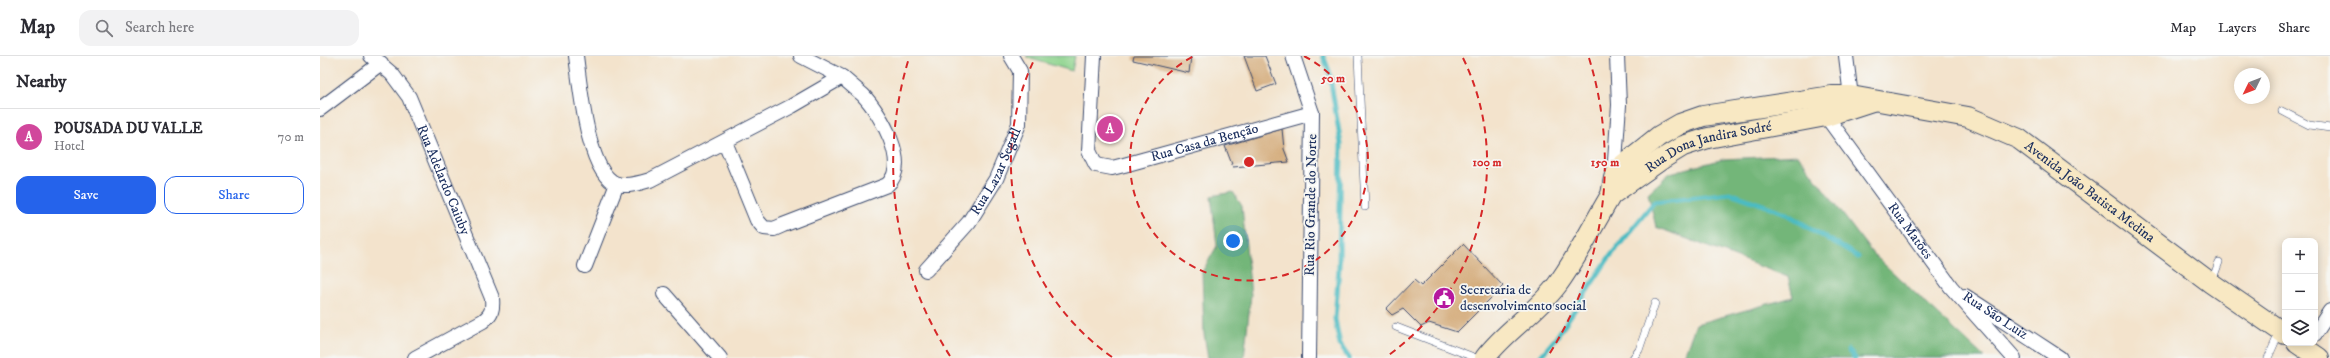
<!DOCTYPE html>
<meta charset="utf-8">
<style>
:root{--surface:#fff;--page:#f2f2f3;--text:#2b2b33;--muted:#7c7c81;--line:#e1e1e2;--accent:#2563eb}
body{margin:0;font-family:"IM FELL DW Pica",serif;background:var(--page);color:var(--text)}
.controls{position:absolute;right:12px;bottom:12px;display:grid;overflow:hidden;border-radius:8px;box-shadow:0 2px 10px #0003}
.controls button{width:36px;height:36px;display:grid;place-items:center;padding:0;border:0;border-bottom:1px solid var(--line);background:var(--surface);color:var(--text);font:20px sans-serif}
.compass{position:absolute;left:1914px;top:12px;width:36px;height:36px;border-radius:50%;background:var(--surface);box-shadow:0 2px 10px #0003;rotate:227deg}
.you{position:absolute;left:913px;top:185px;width:14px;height:14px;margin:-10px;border:3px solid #fff;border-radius:50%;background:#1a73e8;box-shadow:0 0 0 6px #1a73e833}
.badge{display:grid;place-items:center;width:26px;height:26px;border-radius:50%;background:var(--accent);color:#fff;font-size:13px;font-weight:700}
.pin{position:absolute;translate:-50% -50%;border:2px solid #fff;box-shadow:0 1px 4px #0006}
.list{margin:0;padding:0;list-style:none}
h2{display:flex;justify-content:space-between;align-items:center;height:52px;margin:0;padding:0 16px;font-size:17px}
h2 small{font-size:13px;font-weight:400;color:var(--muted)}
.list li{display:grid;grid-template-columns:26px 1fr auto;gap:12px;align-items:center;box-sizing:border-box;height:56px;padding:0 16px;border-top:1px solid var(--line)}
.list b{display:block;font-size:15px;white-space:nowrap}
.list p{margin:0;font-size:13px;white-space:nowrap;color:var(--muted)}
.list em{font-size:13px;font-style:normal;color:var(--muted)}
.actions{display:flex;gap:8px;padding:12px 16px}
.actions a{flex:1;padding:9px 0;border:1px solid var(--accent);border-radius:12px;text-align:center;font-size:14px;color:var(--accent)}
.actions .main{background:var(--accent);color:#fff}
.icon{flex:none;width:22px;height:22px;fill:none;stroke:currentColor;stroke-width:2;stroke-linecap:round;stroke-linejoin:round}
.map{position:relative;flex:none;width:2010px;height:302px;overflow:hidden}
header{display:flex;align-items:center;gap:24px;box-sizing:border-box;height:56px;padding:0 20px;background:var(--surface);border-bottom:1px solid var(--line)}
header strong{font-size:19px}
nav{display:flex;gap:22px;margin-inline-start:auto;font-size:14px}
.search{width:280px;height:36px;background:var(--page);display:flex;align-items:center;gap:10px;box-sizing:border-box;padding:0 14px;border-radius:12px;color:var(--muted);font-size:15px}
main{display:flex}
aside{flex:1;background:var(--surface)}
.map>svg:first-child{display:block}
.green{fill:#8fd48e;stroke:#558276}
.forest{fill:#73b679;stroke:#47726c}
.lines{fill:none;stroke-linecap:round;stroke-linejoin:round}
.stream{stroke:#4cbbc2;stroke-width:5}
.building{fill:#d5ae7f}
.lane-casing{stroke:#3b4a6e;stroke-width:8}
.street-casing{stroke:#3b4a6e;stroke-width:16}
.secondary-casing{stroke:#3b4a6e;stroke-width:22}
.lane{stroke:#fff;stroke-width:7}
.street{stroke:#fff;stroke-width:14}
.secondary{stroke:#f8e8c3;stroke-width:20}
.ring{fill:none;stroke:#d62828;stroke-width:2;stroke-dasharray:7 5}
.labels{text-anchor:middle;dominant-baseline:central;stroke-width:3.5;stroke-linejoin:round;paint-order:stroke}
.street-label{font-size:14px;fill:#1b2f5e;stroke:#f6f6f2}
.poi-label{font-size:14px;fill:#1b2f5e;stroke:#f6f6f2;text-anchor:start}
.centre{fill:#d62828;stroke:#f6f6f2;stroke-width:2}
.ring-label{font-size:12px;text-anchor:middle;font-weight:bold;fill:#d62828;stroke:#f6f6f2;stroke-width:3.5;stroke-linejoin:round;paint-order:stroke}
</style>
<header>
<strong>Map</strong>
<div class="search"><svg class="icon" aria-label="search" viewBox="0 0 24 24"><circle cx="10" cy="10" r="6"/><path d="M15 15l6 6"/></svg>Search here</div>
<nav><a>Map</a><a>Layers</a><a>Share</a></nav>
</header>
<main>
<aside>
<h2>Nearby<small></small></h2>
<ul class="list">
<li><span class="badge" style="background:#d1479c">A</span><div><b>POUSADA DU VALLE</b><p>Hotel</p></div><em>70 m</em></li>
</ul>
<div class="actions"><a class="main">Save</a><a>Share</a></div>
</aside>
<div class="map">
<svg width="2010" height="302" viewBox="0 0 2010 302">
<rect width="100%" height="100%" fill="#f6f6f2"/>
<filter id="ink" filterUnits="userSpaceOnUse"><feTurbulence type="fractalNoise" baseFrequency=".025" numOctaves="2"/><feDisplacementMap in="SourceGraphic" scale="8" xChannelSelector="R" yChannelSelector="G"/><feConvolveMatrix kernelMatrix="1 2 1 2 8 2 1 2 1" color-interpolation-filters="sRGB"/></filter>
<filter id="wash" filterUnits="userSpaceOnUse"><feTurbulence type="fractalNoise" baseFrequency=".012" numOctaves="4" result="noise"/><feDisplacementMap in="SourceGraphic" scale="16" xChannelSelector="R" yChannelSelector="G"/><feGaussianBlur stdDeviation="0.9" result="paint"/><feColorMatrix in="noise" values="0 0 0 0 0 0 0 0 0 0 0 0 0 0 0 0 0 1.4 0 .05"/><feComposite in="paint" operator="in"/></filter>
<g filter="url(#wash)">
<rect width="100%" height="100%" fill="#f3e3cc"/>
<path class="green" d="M706,0H755L752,15L708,2Z"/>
<g class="forest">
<path d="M1478,99L1552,197L1665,302H1363L1376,268L1473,241L1468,221L1336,171L1328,137L1350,117L1404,103Z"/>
<path d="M913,136L922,150L931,239L924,302H888L884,278L882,216L897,190L891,140Z"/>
</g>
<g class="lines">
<g class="stream">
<path d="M1003,0L1009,15L1021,88L1019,211L1015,263L1020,289L1029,302"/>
<path d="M1528,294L1535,302"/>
<path d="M1219,302L1236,282L1288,203L1334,146L1410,137L1463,156L1538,201"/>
</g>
</g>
<g id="blocks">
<g class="building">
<path d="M814,0H871L869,17L813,4Z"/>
<path d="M924,0H945L956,28L937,35Z"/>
<path d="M962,73L964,93L969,106L913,111L905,90Z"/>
<path d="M1143,188L1183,230L1137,276L1109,267L1101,271L1083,253L1072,259L1066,253L1094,224L1101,230Z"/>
</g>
</g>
</g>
<g filter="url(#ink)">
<use href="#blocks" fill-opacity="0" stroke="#3b4a6e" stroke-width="1"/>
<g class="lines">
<g class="lane-casing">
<g id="lane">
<path d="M1038,0L1045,151"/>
<path d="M1962,55L1989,69L2010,72"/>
<path d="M1892,225L1899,206"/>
<path d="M1076,271L1156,302"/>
<path d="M1313,302L1319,294L1335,247"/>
<path d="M1948,302L1960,275"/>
</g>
</g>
<g class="street-casing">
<g id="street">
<path id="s1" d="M51,0L72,18L89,41L172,242C173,253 172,258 163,265L95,302"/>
<path d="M256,0C260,28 267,118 297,128C307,131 320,127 330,124L472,50L522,21L481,0"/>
<path id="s2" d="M774,0L769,95L776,109L792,112L804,109L992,57"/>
<path d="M973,0L992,57L989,302"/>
<path d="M1526,0L1532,49"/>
<path d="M0,53L61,7"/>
<path id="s3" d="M1501,53L1631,231L1694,302"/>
<path d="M405,86L437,164L444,172L454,173L463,169L567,129C591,108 560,57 543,39C536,33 529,27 522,21"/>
<path d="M1294,119L1299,49L1297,0"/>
<path d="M265,210L297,128"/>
<path id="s4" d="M606,214L649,166L676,123L699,68L700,15L691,0"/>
<path d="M344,238L400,302"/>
<path id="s5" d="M1645,240L1740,302"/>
<path d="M1995,278L2010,255"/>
</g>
</g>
<g class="secondary-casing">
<g id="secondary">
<path id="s6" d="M1291,139L1342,103L1363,90L1388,82L1506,60L1552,45"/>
<path d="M1977,287L1999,302"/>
<path id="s7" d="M1165,302C1185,275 1216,257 1237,229C1257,202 1273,169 1291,139L1294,122L1300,111L1339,80L1360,68L1383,60L1512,40H1531L1648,61L1699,83L1891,227L1965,278"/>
</g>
</g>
<use href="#lane" class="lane"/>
<use href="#street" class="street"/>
<use href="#secondary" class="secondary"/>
</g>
</g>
<g class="ring">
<path d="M984 0A119 119 0 1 1 874 0"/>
<path d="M792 301A238 238 0 0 1 715 2M1143 2A238 238 0 0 1 1066 301"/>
<path d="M630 300A356 356 0 0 1 589 2M1269 2A356 356 0 0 1 1228 300"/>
</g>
<defs>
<g id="civic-disc" transform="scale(1.15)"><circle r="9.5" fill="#b5179e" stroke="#f6f6f2"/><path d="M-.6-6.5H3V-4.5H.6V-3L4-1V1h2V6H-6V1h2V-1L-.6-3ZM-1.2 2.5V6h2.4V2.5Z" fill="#fff"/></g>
</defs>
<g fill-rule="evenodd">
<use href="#civic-disc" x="1124" y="242"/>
</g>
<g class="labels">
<g class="street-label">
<text stroke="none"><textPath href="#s2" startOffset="223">Rua Casa da Benção</textPath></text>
<text stroke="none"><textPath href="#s6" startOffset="111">Rua Dona Jandira Sodré</textPath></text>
<text stroke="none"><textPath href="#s4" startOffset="122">Rua Lazar Segall</textPath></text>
<text stroke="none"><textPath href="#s1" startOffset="146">Rua Adelardo Caiuby</textPath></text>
<text stroke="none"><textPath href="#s7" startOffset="748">Avenida João Batista Medina</textPath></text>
<text transform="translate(991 149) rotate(-89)">Rua Rio Grande do Norte</text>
<text stroke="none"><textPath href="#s3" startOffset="151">Rua Matões</textPath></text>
<text stroke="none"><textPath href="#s5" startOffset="36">Rua São Luiz</textPath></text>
</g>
<g class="poi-label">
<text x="1140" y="234">Secretaria de<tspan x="1140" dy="16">desenvolvimento social</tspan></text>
</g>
</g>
<circle cx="929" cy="106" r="6" class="centre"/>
<g class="ring-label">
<text x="1013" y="26">50 m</text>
<text x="1167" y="110">100 m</text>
<text x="1285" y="110">150 m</text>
</g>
</svg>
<div class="controls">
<button>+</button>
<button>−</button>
<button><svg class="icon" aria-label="layers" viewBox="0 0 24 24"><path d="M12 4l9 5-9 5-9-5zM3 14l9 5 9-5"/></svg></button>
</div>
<svg class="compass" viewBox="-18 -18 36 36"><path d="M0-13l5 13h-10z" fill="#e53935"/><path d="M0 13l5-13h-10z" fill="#7c7c81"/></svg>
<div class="you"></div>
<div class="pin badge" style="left:790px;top:73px;background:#d1479c">A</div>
</div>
</main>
